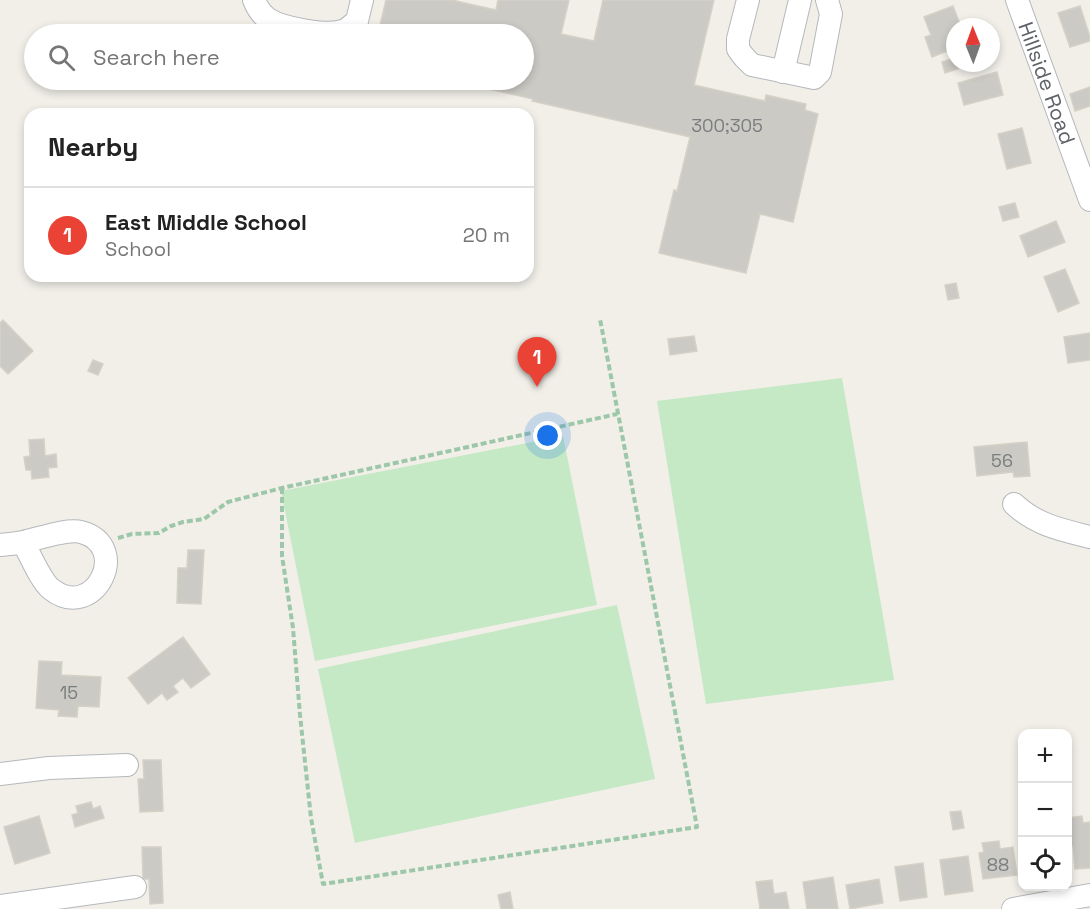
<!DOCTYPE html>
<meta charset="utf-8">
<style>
:root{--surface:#fff;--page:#f6f6f6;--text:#222;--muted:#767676;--line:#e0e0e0;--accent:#ea4335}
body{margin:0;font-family:"Space Grotesk",sans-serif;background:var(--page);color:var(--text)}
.controls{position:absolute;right:18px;bottom:18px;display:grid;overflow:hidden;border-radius:12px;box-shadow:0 3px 9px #0003}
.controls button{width:54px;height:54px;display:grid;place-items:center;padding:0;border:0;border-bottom:2px solid var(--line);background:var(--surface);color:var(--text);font:30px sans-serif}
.compass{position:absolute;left:946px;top:18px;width:54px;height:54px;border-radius:50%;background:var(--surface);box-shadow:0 3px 9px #0003;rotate:359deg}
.you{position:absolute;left:548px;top:436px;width:21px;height:21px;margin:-15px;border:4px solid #fff;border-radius:50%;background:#1a73e8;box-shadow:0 0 0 9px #1a73e833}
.badge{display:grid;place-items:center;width:39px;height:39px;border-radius:50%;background:var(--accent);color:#fff;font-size:20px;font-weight:700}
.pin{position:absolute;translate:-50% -50px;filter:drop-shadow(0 2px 3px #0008)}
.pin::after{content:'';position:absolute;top:32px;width:21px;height:18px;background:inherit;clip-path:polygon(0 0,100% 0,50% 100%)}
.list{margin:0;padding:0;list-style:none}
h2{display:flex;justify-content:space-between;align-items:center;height:78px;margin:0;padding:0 24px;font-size:26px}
h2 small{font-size:20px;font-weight:400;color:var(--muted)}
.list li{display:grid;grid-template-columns:39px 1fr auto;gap:18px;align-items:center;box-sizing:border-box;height:96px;padding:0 24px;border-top:2px solid var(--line)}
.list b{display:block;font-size:22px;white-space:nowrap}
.list p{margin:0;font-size:20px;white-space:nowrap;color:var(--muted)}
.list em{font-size:20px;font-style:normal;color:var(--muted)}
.icon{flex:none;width:33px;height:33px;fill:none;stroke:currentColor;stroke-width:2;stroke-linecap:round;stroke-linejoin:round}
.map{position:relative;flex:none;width:1090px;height:909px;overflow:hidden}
.search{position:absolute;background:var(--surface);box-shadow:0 3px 9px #0003;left:24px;top:24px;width:510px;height:66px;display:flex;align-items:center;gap:15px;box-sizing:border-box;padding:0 21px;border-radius:33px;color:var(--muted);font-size:22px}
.panel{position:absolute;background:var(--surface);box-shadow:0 3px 9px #0003;left:24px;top:108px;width:510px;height:174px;border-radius:18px}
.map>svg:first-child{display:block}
.green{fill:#c5e8c5}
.building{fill:#cccac5;stroke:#d6d1c6;stroke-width:1.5}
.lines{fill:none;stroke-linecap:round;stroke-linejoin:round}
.minor-casing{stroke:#b5b8bc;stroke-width:24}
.path{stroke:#9cc7a9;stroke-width:4;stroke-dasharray:6 3;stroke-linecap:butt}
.minor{stroke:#fff;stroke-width:22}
.labels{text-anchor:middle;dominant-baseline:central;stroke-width:5;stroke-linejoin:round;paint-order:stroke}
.number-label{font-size:18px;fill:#7a7d7f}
.street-label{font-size:21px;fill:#5f6368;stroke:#fff}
</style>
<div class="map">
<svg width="1090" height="909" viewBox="0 0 1090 909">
<rect width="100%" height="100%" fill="#f1efe8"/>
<g class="green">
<path d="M842,378L894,680L706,704L657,401Z"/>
<path d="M563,436L597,605L315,661L281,491Z"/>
<path d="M617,605L655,779L355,843L318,669Z"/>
</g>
<g class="building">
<path d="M386,0H456V1L496,10L498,0H569L561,34L594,41L603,0H714L694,85L765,101L766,95L806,104L805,110L818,114L793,222L760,214L746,273L659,253L674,190L677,191L690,137L532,101L533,99L449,80H524V34H378Z"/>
<path d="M953,6L960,24L965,22L967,27H955V48L932,57L925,37L931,35L924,17Z"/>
<path d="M1080,6L1090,37V41L1070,47L1058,13Z"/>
<path d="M955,58V63H959L960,68L945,73L942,62Z"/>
<path d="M997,72L1003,95L964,105L958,83Z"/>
<path d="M1090,87V106L1075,111L1070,94Z"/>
<path d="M1022,128L1031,163L1007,169L998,134Z"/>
<path d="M1015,203L1019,217L1003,221L999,207Z"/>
<path d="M1056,221L1065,242L1028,257L1020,236Z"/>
<path d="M1065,269L1079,303L1058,312L1044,277Z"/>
<path d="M956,283L959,298L948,300L945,285Z"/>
<path d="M3,320L33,351L8,374L0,366V323Z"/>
<path d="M1090,333V360L1068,363L1064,337Z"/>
<path d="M694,336L697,351L670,355L668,339Z"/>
<path d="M93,360L103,364L98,375L88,371Z"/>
<path d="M44,439L45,456L56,454L57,467L48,468L49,477L32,479L31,470H26L24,457L30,456L29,440Z"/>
<path d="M1027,442L1030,476L1014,477L1013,472L977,476L974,447Z"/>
<path d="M188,550H204L201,604L177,603L178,568H187Z"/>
<path d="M183,637L210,674L191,688L183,678L173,686L178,692L167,700L162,693L148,704L128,678Z"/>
<path d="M39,661L62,662L61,675L101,677L99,707L78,706L77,717L58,716L59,710L36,708Z"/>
<path d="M143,760H161L163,811L140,812L138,779H144Z"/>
<path d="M91,802L93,809L100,806L104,818L75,827L72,815L78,813L76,806Z"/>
<path d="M961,811L964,828L953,830L950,812Z"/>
<path d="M39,816L50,853L15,864L4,827Z"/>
<path d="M1082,816L1083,823L1090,822V868L1075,869L1073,846H1069L1068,818Z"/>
<path d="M999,841L1000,849L1013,847L1017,875L983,879L979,853L984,852L982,843Z"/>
<path d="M142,847H161L163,903L150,904L149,879H143Z"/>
<path d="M968,856L973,891L945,895L940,860Z"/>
<path d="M923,863L927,897L900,901L895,867Z"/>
<path d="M833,877L838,909H807L803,882Z"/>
<path d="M879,879L883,903L850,909L846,885Z"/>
<path d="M772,880L774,894L786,892L789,909H760L756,882Z"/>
<path d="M510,892L513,909H501L498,895Z"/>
</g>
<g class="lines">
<g class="minor-casing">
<g id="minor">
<path d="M254,0C257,8 261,14 268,19C282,28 325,36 342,31C347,30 353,24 357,21L362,0"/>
<path d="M748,0L738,39V49L744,57L752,65L814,78L820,72L831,14L827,0"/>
<path d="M1017,0L1090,200"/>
<path d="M783,72L800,0"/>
<path d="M1014,504C1036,525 1062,530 1090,537"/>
<path d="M0,545C8,544 15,544 23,542C38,539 67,528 81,532C133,546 94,623 51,589C41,581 30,555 23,542"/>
<path d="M0,774L49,768L127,765"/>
<path d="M0,906L135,887"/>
<path d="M1013,909L1090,895"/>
</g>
</g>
<g class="path">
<path d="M282,488V556L293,628L300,715L311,818L323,884L697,827L600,319"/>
<path d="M118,538L132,534L159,533L171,526L183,522L204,519L228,502L282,488L617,414"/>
</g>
<use href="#minor" class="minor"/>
</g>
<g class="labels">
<g class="number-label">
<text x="727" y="125">300;305</text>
<text x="1002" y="460">56</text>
<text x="69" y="692">15</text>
<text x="998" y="864">88</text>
</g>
<g class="street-label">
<text transform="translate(1047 83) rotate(70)">Hillside Road</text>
</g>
</g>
</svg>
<div class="controls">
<button>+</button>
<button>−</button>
<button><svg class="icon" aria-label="locate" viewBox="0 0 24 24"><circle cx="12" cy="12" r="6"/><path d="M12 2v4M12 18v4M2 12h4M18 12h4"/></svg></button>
</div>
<svg class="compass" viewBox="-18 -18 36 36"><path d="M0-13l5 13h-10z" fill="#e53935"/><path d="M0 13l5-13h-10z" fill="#767676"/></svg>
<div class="you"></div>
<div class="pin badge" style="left:537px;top:387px">1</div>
<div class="search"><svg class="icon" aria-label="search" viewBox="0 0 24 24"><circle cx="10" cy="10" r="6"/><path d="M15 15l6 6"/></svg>Search here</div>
<section class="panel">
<h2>Nearby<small></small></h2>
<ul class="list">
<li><span class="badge">1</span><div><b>East Middle School</b><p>School</p></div><em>20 m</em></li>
</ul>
</section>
</div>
